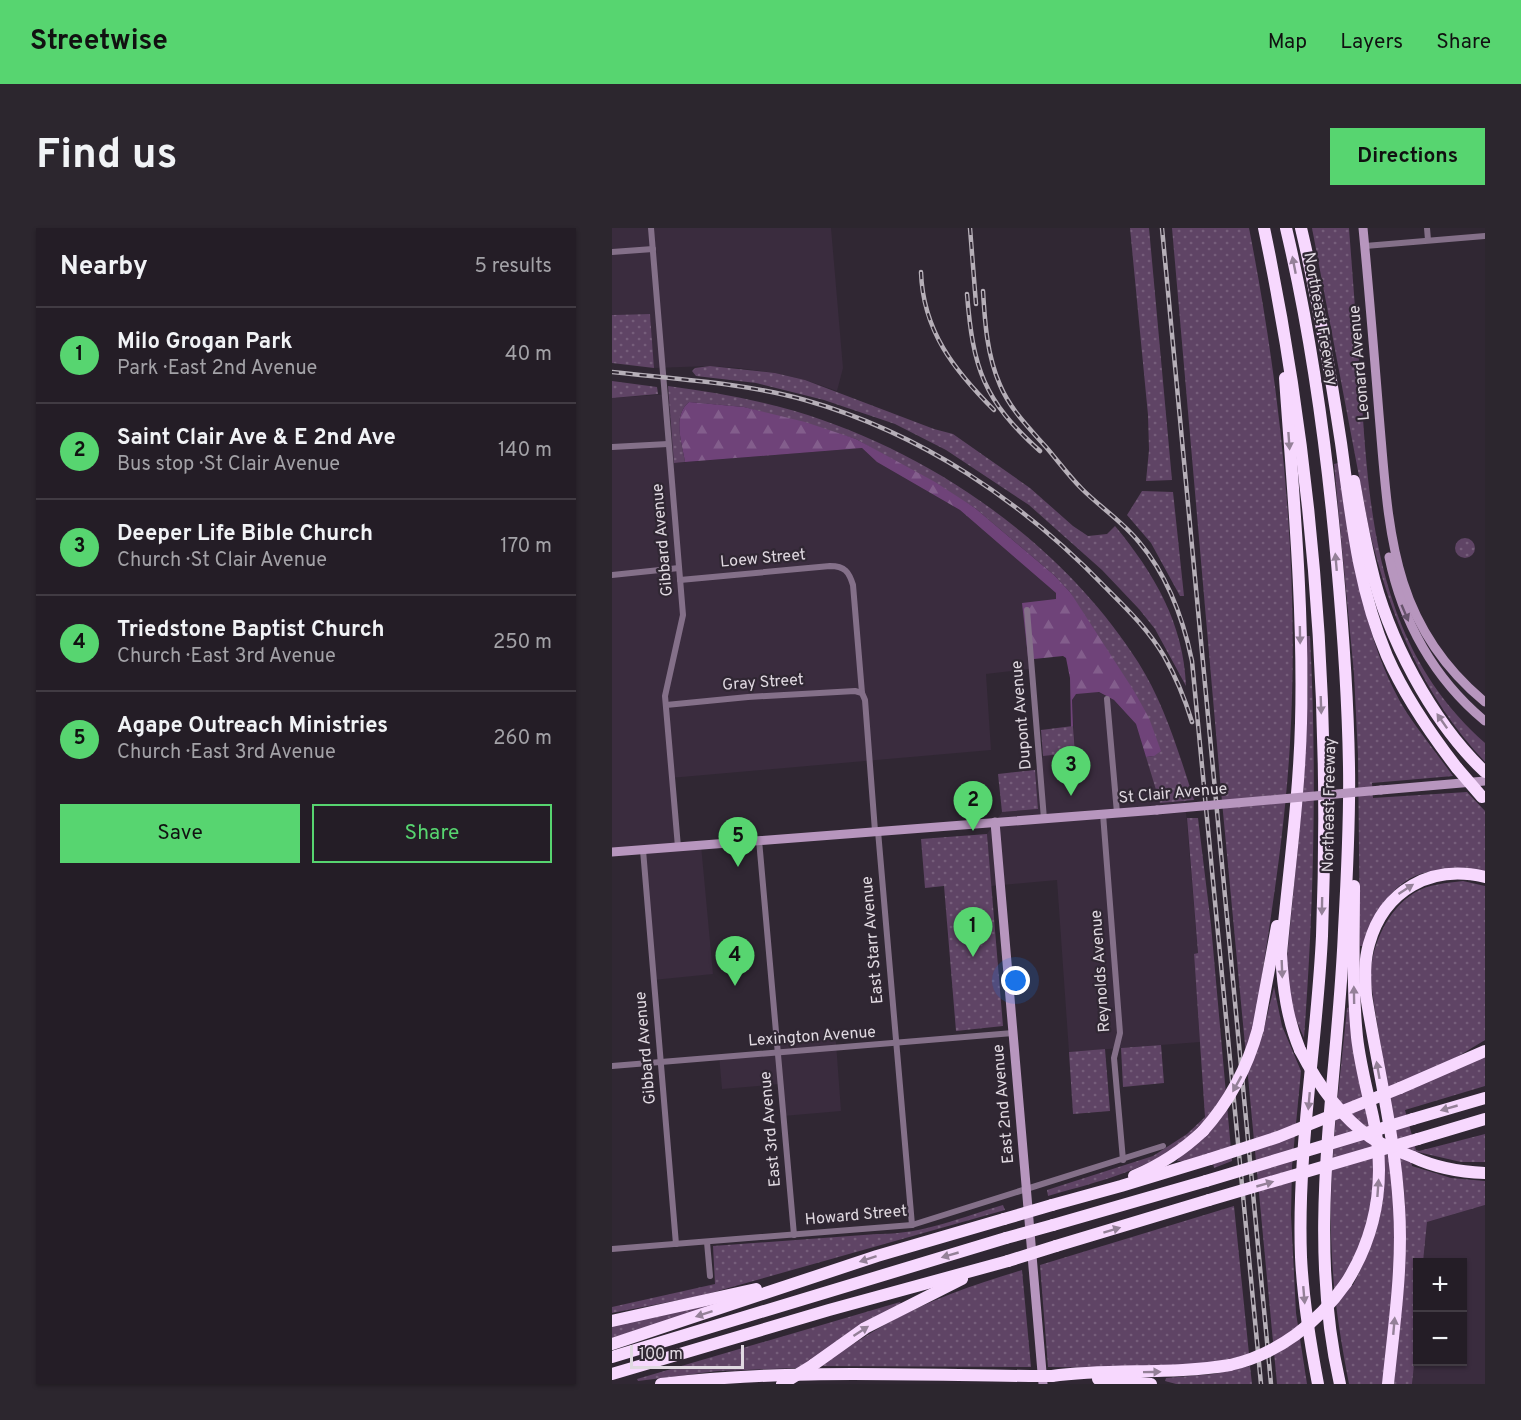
<!DOCTYPE html>
<meta charset="utf-8">
<style>
:root{--surface:#241d26;--page:#2c262e;--text:#f1f3f6;--muted:#a3a2a7;--line:#413b43;--accent:#57d570}
body{margin:0;font-family:Overpass,sans-serif;background:var(--page);color:var(--text)}
.controls{position:absolute;right:18px;bottom:18px;display:grid;overflow:hidden;border-radius:0px;box-shadow:0 2px 4px #0004}
.controls button{width:54px;height:54px;display:grid;place-items:center;padding:0;border:0;border-bottom:2px solid var(--line);background:var(--surface);color:var(--text);font:30px sans-serif}
.scale{position:absolute;left:18px;bottom:15px;width:114px;box-sizing:border-box;padding-left:6px;border:3px solid #e0d9e1;border-top:0;font-size:16px;line-height:21px;white-space:nowrap;color:#e0d9e1;-webkit-text-stroke:4px #302733;paint-order:stroke}
.you{position:absolute;left:404px;top:753px;width:21px;height:21px;margin:-15px;border:4px solid #fff;border-radius:50%;background:#1a73e8;box-shadow:0 0 0 9px #1a73e833}
.badge{display:grid;place-items:center;width:39px;height:39px;border-radius:50%;background:var(--accent);color:#111;font-size:20px;font-weight:700}
.pin{position:absolute;translate:-50% -50px;filter:drop-shadow(0 2px 3px #0008)}
.pin::after{content:'';position:absolute;top:32px;width:21px;height:18px;background:inherit;clip-path:polygon(0 0,100% 0,50% 100%)}
.list{margin:0;padding:0;list-style:none}
h2{display:flex;justify-content:space-between;align-items:center;height:78px;margin:0;padding:0 24px;font-size:26px}
h2 small{font-size:20px;font-weight:400;color:var(--muted)}
.list li{display:grid;grid-template-columns:39px 1fr auto;gap:18px;align-items:center;box-sizing:border-box;height:96px;padding:0 24px;border-top:2px solid var(--line)}
.list b{display:block;font-size:22px;white-space:nowrap}
.list p{margin:0;font-size:20px;white-space:nowrap;color:var(--muted)}
.list em{font-size:20px;font-style:normal;color:var(--muted)}
.actions{display:flex;gap:12px;padding:18px 24px}
.actions a{flex:1;padding:14px 0;border:2px solid var(--accent);border-radius:0px;text-align:center;font-size:21px;color:var(--accent)}
.actions .main{background:var(--accent);color:#111}
.map{position:relative;flex:none;width:873px;height:1156px;overflow:hidden;border-radius:0px}
header{display:flex;align-items:center;gap:36px;box-sizing:border-box;height:84px;padding:0 30px;background:var(--accent);color:#111}
header strong{font-size:28px}
nav{display:flex;gap:33px;margin-inline-start:auto;font-size:21px}
.intro{display:flex;align-items:center;justify-content:space-between;box-sizing:border-box;height:144px;padding:0 36px}
h1{margin:0;font-size:42px}
.button{padding:15px 27px;border-radius:0px;background:var(--accent);color:#111;font-size:21px;font-weight:700}
main{display:flex;gap:36px;padding:0 36px}
aside{flex:1;background:var(--surface);border-radius:0px;box-shadow:0 2px 4px #0004}
.map>svg:first-child{display:block}
.built{fill:#3a2c3e}
.grass{fill:url(#grass-dots)}
.forest{fill:url(#forest-firs)}
.lines{fill:none;stroke-linecap:round;stroke-linejoin:round}
.street{stroke:#847089;stroke-width:6}
.secondary{stroke:#b796be;stroke-width:9}
.highway{stroke:#f7d8fe;stroke-width:12}
.rail-casing{stroke:#b6afb8;stroke-width:4.5}
.rail{stroke:#302733;stroke-width:2;stroke-dasharray:7;stroke-linecap:butt}
.secondary-bridge{stroke:#b796be;stroke-width:9}
.highway-bridge{stroke:#f7d8fe;stroke-width:12}
.oneway{fill:#948098}
.oneway2{fill:#66536b}
.labels{text-anchor:middle;dominant-baseline:central;stroke-width:4.5;stroke-linejoin:round;paint-order:stroke}
.street-label{font-size:16px;fill:#e0d9e1;stroke:#302733}
</style>
<header>
<strong>Streetwise</strong>
<nav><a>Map</a><a>Layers</a><a>Share</a></nav>
</header>
<div class="intro"><h1>Find us</h1><a class="button">Directions</a></div>
<main>
<aside>
<h2>Nearby<small>5 results</small></h2>
<ul class="list">
<li><span class="badge">1</span><div><b>Milo Grogan Park</b><p>Park · East 2nd Avenue</p></div><em>40 m</em></li>
<li><span class="badge">2</span><div><b>Saint Clair Ave &amp; E 2nd Ave</b><p>Bus stop · St Clair Avenue</p></div><em>140 m</em></li>
<li><span class="badge">3</span><div><b>Deeper Life Bible Church</b><p>Church · St Clair Avenue</p></div><em>170 m</em></li>
<li><span class="badge">4</span><div><b>Triedstone Baptist Church</b><p>Church · East 3rd Avenue</p></div><em>250 m</em></li>
<li><span class="badge">5</span><div><b>Agape Outreach Ministries</b><p>Church · East 3rd Avenue</p></div><em>260 m</em></li>
</ul>
<div class="actions"><a class="main">Save</a><a>Share</a></div>
</aside>
<div class="map">
<svg width="873" height="1156" viewBox="0 0 873 1156">
<defs>
<pattern id="grass-dots" width="8" height="8" patternUnits="userSpaceOnUse" patternTransform="scale(1.5)"><rect width="8" height="8" fill="#5f4465"/><path d="M2 2h.1M6 6h.1" fill="none" stroke="#765e7b" stroke-width="1.8" stroke-linecap="round"/></pattern>
<pattern id="forest-firs" width="22" height="20" patternUnits="userSpaceOnUse" patternTransform="scale(1.5)"><rect width="22" height="20" fill="#6f4379"/><path d="M5 1l3.5 6h-7zM16 11l3.5 6h-7z" fill="#835e8c"/></pattern>
</defs>
<rect width="100%" height="100%" fill="#302733"/>
<g class="built">
<path d="M0,0H219L231,140L225,163L193,152L163,145L126,140L98,138L42,140L38,86L0,87Z"/>
<path d="M57,166L63,235L250,220L265,234L348,282L444,365L445,371L418,441L374,446L379,522L58,550L65,618L89,617L101,746L41,752L31,622L0,624V170Z"/>
<path d="M486,464L502,472L524,496L548,574L573,572L586,726L582,727L588,814L457,824L445,652L379,658L375,606L390,584L426,581L423,542L431,528L463,525L460,472L464,465Z"/>
<path d="M223,801L229,883L171,888L168,856L110,861L107,827L165,822L164,806Z"/>
<path d="M873,977V1156H800L805,1096L806,1134H850V1034H811L815,994Z"/>
</g>
<g class="grass">
<path d="M518,0H537L560,252L534,253L537,222L536,187Z"/>
<path d="M560,0H637C670,169 688,343 678,515C673,605 658,696 644,785L650,809L662,759L670,798L689,843L680,938L679,987L684,1085L695,1156H665L609,563Z"/>
<path d="M700,0H737C741,53 745,106 749,159C757,292 767,421 873,515V534C810,467 778,388 757,301Z"/>
<path d="M38,86L42,140L0,135V87Z"/>
<path d="M98,138L163,145L193,152L322,201L341,206L418,260L461,298L476,308L495,306L503,298C542,345 572,396 574,458L543,401L527,381L490,342L417,277L334,222L283,196L212,172L144,155L84,148L80,143L83,140Z"/>
<path d="M0,153L45,159L46,166L0,170Z"/>
<path d="M56,158C94,163 131,169 168,179C308,216 448,311 526,434C552,475 567,525 582,572L548,575L534,529L542,528L458,364L442,347L363,280L244,211L132,179L77,174C60,188 70,215 73,234L62,235Z"/>
<path d="M726,235C741,319 749,411 795,485C809,506 826,527 841,548L760,555L761,570L855,564L873,583V645C855,645 834,641 816,644C782,650 759,688 751,718H748L746,527L742,446L722,236Z"/>
<path d="M530,263L561,264L572,368H568L539,315L515,287Z"/>
<circle cx="853" cy="320" r="10"/>
<path d="M694,408H698C705,542 702,676 692,810L683,789L677,763L675,729L691,567L696,459Z"/>
<path d="M461,498L463,525L431,528L429,502Z"/>
<path d="M423,542L426,581L390,584L386,546Z"/>
<path d="M575,590H586L599,697L620,933L602,940L599,925L573,933H565L593,892C582,903 571,916 558,923C521,946 477,956 436,968L435,962L541,928L575,906L593,889L582,726L586,725Z"/>
<path d="M375,606L391,798L344,803L332,658L313,660L309,611Z"/>
<path d="M851,653L873,658V812L845,829L873,827V858L793,882L804,922L807,923L873,906V934H849L797,922L800,938L839,950L873,953V977L815,994L811,1034H806V1096L800,1156H782L793,984L792,961L762,776C761,767 759,758 759,749C758,719 776,681 802,665C816,656 835,655 851,653Z"/>
<path d="M738,779L763,930L760,980L734,1059L741,1057C757,1025 771,993 772,956C773,940 771,925 770,909C796,982 778,1079 772,1156H737C729,1114 722,1072 720,1030C715,947 727,862 735,780Z"/>
<path d="M549,817L552,855L511,859L509,820Z"/>
<path d="M493,821L498,883L461,886L457,824Z"/>
<path d="M391,977L393,982L88,1068L0,1085V1079L103,1056L101,1018L265,1006C308,1007 350,989 391,977Z"/>
<path d="M622,978L637,1126C572,1145 502,1140 436,1139L428,1037Z"/>
<path d="M410,1042L419,1139L207,1138C229,1124 251,1109 274,1096C316,1072 364,1056 410,1042Z"/>
<path d="M288,1074L289,1076L187,1140L106,1143L26,1153L25,1151Z"/>
<path d="M104,1075V1077L0,1110V1098Z"/>
<path d="M638,1138L640,1156H564L553,1153L554,1150L602,1146Z"/>
</g>
<path class="forest" d="M77,174L132,179L193,194L244,211L323,254L363,280L442,347L458,364L522,463L537,490L549,523L542,528L534,529L524,496L502,472L487,464L464,466L460,472L461,498L459,499L458,450L454,430L451,428L422,431L416,429L410,375L444,371V365L348,282L265,234L250,220L73,234C70,215 60,188 77,174Z"/>
<g class="lines">
<g class="street">
<path d="M39,0L71,387L53,468L66,619"/>
<path d="M815,0L816,12"/>
<path d="M753,18L873,8"/>
<path d="M0,24L41,21"/>
<path d="M0,219L56,216"/>
<path d="M0,347L67,340"/>
<path d="M68,352L218,338C233,338 237,344 241,357L250,465L253,472L263,603"/>
<path d="M415,382L432,591"/>
<path d="M495,471L505,585"/>
<path d="M54,477L136,469L243,463L250,465"/>
<path d="M491,586L508,805L502,830L511,932"/>
<path d="M266,603L300,997"/>
<path d="M147,612L182,1007"/>
<path d="M31,622L64,1016"/>
<path d="M0,838L401,805"/>
<path d="M95,1014L98,1048"/>
<path d="M0,1021L300,997L551,918"/>
</g>
<g class="secondary">
<path d="M751,0C757,62 762,124 767,186C777,299 777,395 873,474"/>
<path d="M777,329C790,393 822,451 873,493"/>
<path d="M769,562L873,553"/>
<path d="M383,594L431,1156"/>
<path d="M0,624L545,582"/>
</g>
<g class="highway">
<path d="M652,0C701,233 719,471 710,708C705,815 685,922 689,1029C691,1072 698,1114 706,1156"/>
<path d="M674,0C700,110 715,222 725,335C731,402 736,471 737,539C738,593 735,648 732,702C726,854 693,1005 728,1156"/>
<path d="M689,0C706,71 718,143 729,215C739,287 746,360 775,428C793,469 818,505 845,540"/>
<path d="M673,150C681,264 692,379 689,495C687,572 676,649 669,726C671,760 675,791 688,822"/>
<path d="M742,253C747,281 752,310 759,338C775,409 820,494 873,544"/>
<path d="M646,801L665,698"/>
<path d="M788,860L873,823"/>
<path d="M801,891L873,870"/>
<path d="M806,911L873,891"/>
<path d="M801,929C824,940 847,944 873,945"/>
<path d="M522,948C548,937 570,923 591,903"/>
<path d="M440,977L509,958L598,931"/>
<path d="M441,997L594,953"/>
<path d="M444,1018L597,972"/>
<path d="M734,1055C766,1004 774,948 761,889C755,862 748,836 745,809C740,759 742,708 742,658"/>
<path d="M0,1093L144,1061"/>
<path d="M0,1116L265,1028L392,991"/>
<path d="M0,1129L394,1010"/>
<path d="M201,1137L253,1100L350,1051"/>
<path d="M0,1146L217,1082L396,1033"/>
<path d="M440,1148C499,1140 559,1147 618,1137"/>
<path d="M486,1151L539,1156"/>
<path d="M49,1156C171,1141 295,1147 418,1148"/>
<path d="M776,1156C782,1097 791,1038 787,979C783,908 765,838 754,767C753,750 752,733 757,716C772,662 819,636 873,649"/>
</g>
<g class="rail-casing">
<g id="rail">
<path d="M358,0L364,76"/>
<path d="M550,0L659,1156"/>
<path d="M309,44C311,103 342,142 382,182"/>
<path d="M371,63C373,96 375,127 388,157C398,181 417,200 434,219C446,233 457,248 470,261C488,279 510,293 527,314C556,348 571,390 580,433L649,1156"/>
<path d="M355,66C361,140 371,172 428,223"/>
<path d="M0,144C62,151 133,155 193,172C309,205 410,273 493,359C515,381 536,401 552,428C564,449 573,471 580,494"/>
</g>
</g>
<use href="#rail" class="rail"/>
<path class="secondary-bridge" d="M545,582L769,562"/>
<g class="highway-bridge">
<path d="M845,540L870,569"/>
<path d="M688,822C705,855 728,888 758,909C771,918 786,923 801,929"/>
<path d="M591,903C618,873 635,841 646,801"/>
<path d="M598,931L666,909L788,860"/>
<path d="M594,953L801,891"/>
<path d="M597,972L806,911"/>
<path d="M392,991L440,977"/>
<path d="M394,1010L441,997"/>
<path d="M396,1033L444,1018"/>
<path d="M618,1137C666,1126 706,1095 734,1055"/>
<path d="M418,1148H440"/>
<path d="M170,1156L201,1137"/>
</g>
</g>
<defs><path id="oneway-solid" d="M-6-.8H1V-3.2L6.5 0L1 3.2V.8H-6Z" transform="scale(1.5)"/></defs>
<g class="oneway">
<use href="#oneway-solid" transform="translate(682 37) rotate(-101)"/>
<use href="#oneway-solid" transform="translate(677 213) rotate(86)"/>
<use href="#oneway-solid" transform="translate(724 334) rotate(-95)"/>
<use href="#oneway-solid" transform="translate(688 407) rotate(89)"/>
<use href="#oneway-solid" transform="translate(709 477) rotate(88)"/>
<use href="#oneway-solid" transform="translate(830 493) rotate(-125)"/>
<use href="#oneway-solid" transform="translate(794 661) rotate(-33)"/>
<use href="#oneway-solid" transform="translate(710 678) rotate(91)"/>
<use href="#oneway-solid" transform="translate(670 741) rotate(88)"/>
<use href="#oneway-solid" transform="translate(742 767) rotate(-91)"/>
<use href="#oneway-solid" transform="translate(766 842) rotate(-100)"/>
<use href="#oneway-solid" transform="translate(625 856) rotate(119)"/>
<use href="#oneway-solid" transform="translate(697 873) rotate(95)"/>
<use href="#oneway-solid" transform="translate(837 880) rotate(164)"/>
<use href="#oneway-solid" transform="translate(653 956) rotate(-16)"/>
<use href="#oneway-solid" transform="translate(766 960) rotate(-86)"/>
<use href="#oneway-solid" transform="translate(500 1002) rotate(-17)"/>
<use href="#oneway-solid" transform="translate(338 1027) rotate(164)"/>
<use href="#oneway-solid" transform="translate(256 1031) rotate(162)"/>
<use href="#oneway-solid" transform="translate(692 1067) rotate(85)"/>
<use href="#oneway-solid" transform="translate(92 1086) rotate(162)"/>
<use href="#oneway-solid" transform="translate(782 1098) rotate(-85)"/>
<use href="#oneway-solid" transform="translate(249 1103) rotate(-33)"/>
<use href="#oneway-solid" transform="translate(540 1144) rotate(-1)"/>
</g>
<use class="oneway2" href="#oneway-solid" transform="translate(793 385) rotate(67)"/>
<g class="labels">
<g class="street-label">
<text transform="translate(708 91) rotate(80)">Northeast Freeway</text>
<text transform="translate(748 135) rotate(-95)">Leonard Avenue</text>
<text transform="translate(51 312) rotate(-95)">Gibbard Avenue</text>
<text transform="translate(151 331) rotate(-5)">Loew Street</text>
<text transform="translate(151 455) rotate(-4)">Gray Street</text>
<text transform="translate(410 487) rotate(-95)">Dupont Avenue</text>
<text transform="translate(561 566) rotate(-5)">St Clair Avenue</text>
<text transform="translate(718 577) rotate(-89)">Northeast Freeway</text>
<text transform="translate(261 712) rotate(-95)">East Starr Avenue</text>
<text transform="translate(489 743) rotate(-94)">Reynolds Avenue</text>
<text transform="translate(200 809) rotate(-4)">Lexington Avenue</text>
<text transform="translate(34 820) rotate(-95)">Gibbard Avenue</text>
<text transform="translate(392 876) rotate(-95)">East 2nd Avenue</text>
<text transform="translate(159 901) rotate(-95)">East 3rd Avenue</text>
<text transform="translate(244 988) rotate(-5)">Howard Street</text>
</g>
</g>
</svg>
<div class="controls">
<button>+</button>
<button>−</button>
</div>
<div class="scale">100 m</div>
<div class="you"></div>
<div class="pin badge" style="left:361px;top:729px">1</div>
<div class="pin badge" style="left:361px;top:603px">2</div>
<div class="pin badge" style="left:459px;top:568px">3</div>
<div class="pin badge" style="left:123px;top:758px">4</div>
<div class="pin badge" style="left:126px;top:639px">5</div>
</div>
</main>
